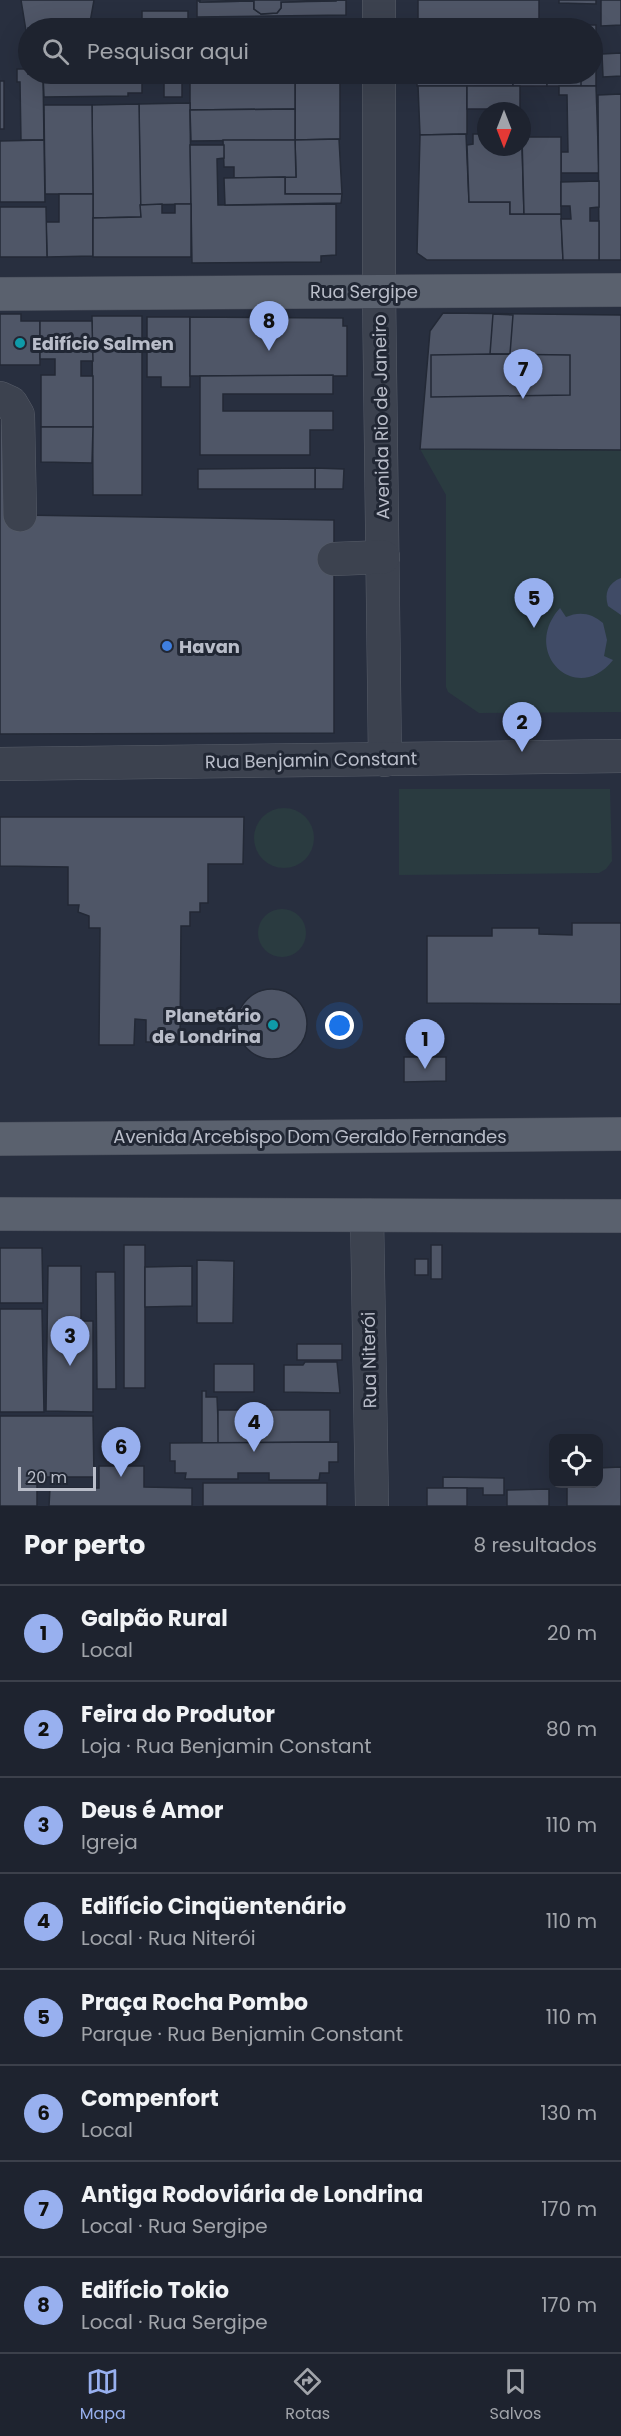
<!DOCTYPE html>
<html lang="pt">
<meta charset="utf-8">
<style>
:root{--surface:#1e232f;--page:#2b2f3b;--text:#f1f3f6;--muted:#a1a4aa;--line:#3c404b;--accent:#98b0ef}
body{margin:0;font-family:Poppins,sans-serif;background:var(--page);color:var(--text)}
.controls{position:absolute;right:18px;bottom:18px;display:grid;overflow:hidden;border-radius:12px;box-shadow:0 6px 24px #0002}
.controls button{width:54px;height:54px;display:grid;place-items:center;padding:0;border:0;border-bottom:2px solid var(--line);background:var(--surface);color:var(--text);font:30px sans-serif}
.compass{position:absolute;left:477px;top:102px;width:54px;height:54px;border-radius:50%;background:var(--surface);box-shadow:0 6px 24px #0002;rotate:180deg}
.scale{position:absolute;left:18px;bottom:15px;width:78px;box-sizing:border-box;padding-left:6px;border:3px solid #b9bdc9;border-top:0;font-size:16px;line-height:21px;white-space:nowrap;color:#b9bdc9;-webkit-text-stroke:4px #212734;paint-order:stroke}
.you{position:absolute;left:340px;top:1026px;width:21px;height:21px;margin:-15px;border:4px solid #fff;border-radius:50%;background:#1a73e8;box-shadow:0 0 0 9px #1a73e833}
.badge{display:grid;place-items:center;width:39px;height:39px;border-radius:50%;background:var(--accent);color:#111;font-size:20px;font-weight:700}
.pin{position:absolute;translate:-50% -50px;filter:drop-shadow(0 2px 3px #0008)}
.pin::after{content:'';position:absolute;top:32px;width:21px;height:18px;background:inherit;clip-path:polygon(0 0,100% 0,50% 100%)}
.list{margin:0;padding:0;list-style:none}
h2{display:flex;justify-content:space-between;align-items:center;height:78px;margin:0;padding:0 24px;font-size:26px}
h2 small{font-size:20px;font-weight:400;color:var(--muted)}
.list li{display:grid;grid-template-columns:39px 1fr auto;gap:18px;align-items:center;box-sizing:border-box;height:96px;padding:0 24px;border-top:2px solid var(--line)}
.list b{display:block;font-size:22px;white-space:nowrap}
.list p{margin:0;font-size:20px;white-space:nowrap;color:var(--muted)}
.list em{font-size:20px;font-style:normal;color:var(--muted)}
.icon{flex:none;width:33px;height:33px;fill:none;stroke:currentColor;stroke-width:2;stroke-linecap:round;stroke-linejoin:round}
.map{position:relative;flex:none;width:621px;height:1506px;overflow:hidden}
.search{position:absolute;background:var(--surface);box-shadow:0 6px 24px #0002;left:18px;right:18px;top:18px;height:66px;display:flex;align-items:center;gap:15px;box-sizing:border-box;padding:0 21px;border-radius:33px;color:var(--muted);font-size:22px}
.sheet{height:846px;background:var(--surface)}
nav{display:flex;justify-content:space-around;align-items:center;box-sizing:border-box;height:84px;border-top:2px solid var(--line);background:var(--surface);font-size:16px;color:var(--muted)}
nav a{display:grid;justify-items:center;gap:3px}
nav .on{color:var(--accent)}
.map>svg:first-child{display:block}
.green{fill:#2a3b40}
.water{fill:#404b66}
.building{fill:#4f5667;stroke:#232936;stroke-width:1.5}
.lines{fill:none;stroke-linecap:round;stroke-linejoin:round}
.minor-casing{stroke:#575d69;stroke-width:34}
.major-casing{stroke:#464b58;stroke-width:34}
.minor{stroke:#3c424f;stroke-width:33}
.major{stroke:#5a616e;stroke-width:33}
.culture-dot{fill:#0f9aa8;stroke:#212734;stroke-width:2}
.shop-dot{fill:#3f7fe0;stroke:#212734;stroke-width:2}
.labels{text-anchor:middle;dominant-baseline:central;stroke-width:6;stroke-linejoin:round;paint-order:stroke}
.street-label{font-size:18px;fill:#b9bdc9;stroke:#212734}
.poi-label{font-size:18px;font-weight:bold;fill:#b9bdc9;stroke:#212734;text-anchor:start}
</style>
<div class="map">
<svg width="621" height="1506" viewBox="0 0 621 1506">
<rect width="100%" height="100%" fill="#282f3f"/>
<g class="green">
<path d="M420,449L621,450V712L479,713L448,692L446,687V495Z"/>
<path d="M399,789H610L612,861L606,869L599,873L399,875Z"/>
<circle cx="284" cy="838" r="30"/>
<circle cx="282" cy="933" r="24"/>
</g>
<g class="water">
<path d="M621,578V615L608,606C604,593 608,583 621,578Z"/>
<path d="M560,608L566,617C579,611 592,613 603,623L607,640L604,656L613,660C576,707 520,652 560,608Z"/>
</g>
<g class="building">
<path d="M21,0H94L89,28H28V43Z"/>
<path d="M197,0L200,2L254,1V9L261,14L277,13L281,8V2L346,0V15L197,17Z"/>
<path d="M200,0H336V1L281,2V8L277,13L261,14L254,9V1L200,2Z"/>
<rect x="418" y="0" width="121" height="26"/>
<path d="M559,0H596V4L559,3Z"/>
<path d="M601,0H621V25L601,26Z"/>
<path d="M142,11H188V22L142,23Z"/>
<path d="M342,21V28H195V23Z"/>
<rect x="547" y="25" width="33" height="3"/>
<path d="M580,25H596V86H580V74H592V28H580Z"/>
<path d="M512,26V28H417V27Z"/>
<rect x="512" y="26" width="35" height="2"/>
<path d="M621,53V76L603,77L602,54Z"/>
<path d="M17,69H28V74H43L44,140H21L20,82H17Z"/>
<path d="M43,74H142V93H128V96L44,97Z"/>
<rect x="175" y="74" width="20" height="9"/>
<path d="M195,74H340V81L195,83Z"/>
<rect x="417" y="74" width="96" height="12"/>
<rect x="513" y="74" width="34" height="12"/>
<rect x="547" y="74" width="34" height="12"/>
<rect x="0" y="81" width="4" height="48"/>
<path d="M340,81V139L295,140V82Z"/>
<path d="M295,82V109L190,110V83Z"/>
<rect x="164" y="83" width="18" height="14"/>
<path d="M418,86H467V134L420,135Z"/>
<rect x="467" y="86" width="53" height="23"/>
<path d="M559,86H596L599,173H561V152H568L567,95H559Z"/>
<path d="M621,94V260H599L598,95Z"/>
<path d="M190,103L191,204L140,205L139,104Z"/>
<path d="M139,104L141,217L93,218L92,105Z"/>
<path d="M44,105H92L93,194H45Z"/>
<path d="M295,109V140L191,141L190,110Z"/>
<path d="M466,134L469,202H510V214H561L563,260H427L417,253L420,135Z"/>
<path d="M473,134H486V147H522L524,214H510V202H469L467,145L473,144Z"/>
<path d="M522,137H561V214H524Z"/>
<path d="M339,139L342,194H285V177H296L295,140Z"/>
<path d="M44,140L45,202H0V141Z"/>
<path d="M223,140H295L296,177L234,178V167H224Z"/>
<path d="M190,145H224V158L217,159L218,205L336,204V255L321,256V262L192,263Z"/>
<path d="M285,177V194H342L341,203L225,205L224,178Z"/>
<path d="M599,181V207L590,208V221H599V260H563L561,219H571L570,206H561V182Z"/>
<path d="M59,194H93V256L47,257L46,222H59Z"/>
<path d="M162,204V213H175V204H191V257H93V218L141,217L140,205Z"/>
<path d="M0,207H46L47,257H0Z"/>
<path d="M443,313L621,315V450L420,449L430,331Z"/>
<path d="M0,314H21V321H40V365H0Z"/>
<path d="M493,314L513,315L510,354H490Z"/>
<path d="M92,316H142V495H93Z"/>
<path d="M147,317H190V387H161V377H147Z"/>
<path d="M190,317L343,318V326H347V376H190Z"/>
<path d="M40,321H92L93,361H81V376H93V427H41V375H55V359H40Z"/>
<path d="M490,354L570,355V395L431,397V355Z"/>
<path d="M333,375V394H223V411H333V430H310V455H200V376Z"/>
<path d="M0,411L20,515L334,520V733L0,734Z"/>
<path d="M41,427H93L92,463L41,462Z"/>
<path d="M315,468L344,469L343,489H315Z"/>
<path d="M315,468V489H198V469Z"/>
<path d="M0,817H244L243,864H208V903H200V912H190V926H181L180,1042H146V1020L135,1019L134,1045H99L100,928H89V916L78,912L79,905H68V867L0,866Z"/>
<path d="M572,923H621V1004L427,1003V936H492V928H539V934L572,935Z"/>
<circle cx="272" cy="1024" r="35"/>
<path d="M404,1057H446V1081L404,1082Z"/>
<rect x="124" y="1245" width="21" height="143"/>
<rect x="431" y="1245" width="11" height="34"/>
<path d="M0,1248H42L43,1303H0Z"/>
<rect x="415" y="1259" width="13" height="16"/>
<path d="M197,1260L234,1261L233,1323H197Z"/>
<path d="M48,1266H81V1321H93V1412L46,1411Z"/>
<path d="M192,1266V1306L145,1307V1267Z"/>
<path d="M96,1272H115L116,1389H97Z"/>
<path d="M0,1309H42L44,1412H0Z"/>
<rect x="297" y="1344" width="45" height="16"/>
<path d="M305,1362H337L340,1393L284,1392V1365H303Z"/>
<rect x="214" y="1364" width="40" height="28"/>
<path d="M202,1391H206V1397H217L219,1443H202Z"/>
<path d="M218,1410H330V1442L218,1443Z"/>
<path d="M0,1416H93L94,1477H37V1506H0Z"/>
<path d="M338,1442V1462H329V1473H320L319,1480H269V1473H238V1479H185L186,1473H175V1461H170V1443Z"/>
<path d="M99,1466H144V1487L192,1488V1506H49L50,1488H99Z"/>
<path d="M621,1467V1506H567V1484H598V1468Z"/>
<path d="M443,1477L504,1478V1495H483V1488H443Z"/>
<rect x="203" y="1483" width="124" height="23"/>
<rect x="427" y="1488" width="40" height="18"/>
<path d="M549,1489V1506H507V1490Z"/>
</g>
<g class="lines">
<g class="minor-casing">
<g id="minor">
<path d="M379,0V28"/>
<path d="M379,74V291L385,760"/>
<path d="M0,398L11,403L18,415L20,515"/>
<path d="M334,559L383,557"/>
<path d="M0,764L621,756"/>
<path d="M367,1215L372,1506"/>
</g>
</g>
<g class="major-casing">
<g id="major">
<path d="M0,294L621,290"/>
<path d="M0,1139L621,1134"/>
<path d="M0,1214L621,1216"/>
</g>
</g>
<use href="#minor" class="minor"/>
<use href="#major" class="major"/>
</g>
<g class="culture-dot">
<circle cx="20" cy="343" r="6"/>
<circle cx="273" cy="1025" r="6"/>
</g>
<circle class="shop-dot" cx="167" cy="646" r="6"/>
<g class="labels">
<g class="street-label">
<text x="364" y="291">Rua Sergipe</text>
<text transform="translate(381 417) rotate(-91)">Avenida Rio de Janeiro</text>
<text transform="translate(311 760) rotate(-1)">Rua Benjamin Constant</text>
<text x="310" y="1136">Avenida Arcebispo Dom Geraldo Fernandes</text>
<text transform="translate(369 1360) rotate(-91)">Rua Niterói</text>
</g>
<g class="poi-label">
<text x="32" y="343">Edifício Salmen</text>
<text x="179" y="646">Havan</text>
<text x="261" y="1015" text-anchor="end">Planetário<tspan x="261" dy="21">de Londrina</tspan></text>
</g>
</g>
</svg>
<div class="controls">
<button><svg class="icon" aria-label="locate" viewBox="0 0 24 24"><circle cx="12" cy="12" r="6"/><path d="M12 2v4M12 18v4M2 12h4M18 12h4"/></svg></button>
</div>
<svg class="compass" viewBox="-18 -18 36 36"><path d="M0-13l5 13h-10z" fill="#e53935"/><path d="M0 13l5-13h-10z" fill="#a1a4aa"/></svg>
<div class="scale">20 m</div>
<div class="you"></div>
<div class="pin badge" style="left:425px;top:1069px">1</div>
<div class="pin badge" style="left:522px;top:752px">2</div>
<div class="pin badge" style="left:70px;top:1366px">3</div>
<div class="pin badge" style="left:254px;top:1452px">4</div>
<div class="pin badge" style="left:534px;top:628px">5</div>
<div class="pin badge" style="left:121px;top:1477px">6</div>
<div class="pin badge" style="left:523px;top:399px">7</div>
<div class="pin badge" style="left:269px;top:351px">8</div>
<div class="search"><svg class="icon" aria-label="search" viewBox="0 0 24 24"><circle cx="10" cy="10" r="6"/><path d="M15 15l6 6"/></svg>Pesquisar aqui</div>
</div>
<section class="sheet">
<h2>Por perto<small>8 resultados</small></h2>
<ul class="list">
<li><span class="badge">1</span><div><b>Galpão Rural</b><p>Local</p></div><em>20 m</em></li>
<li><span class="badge">2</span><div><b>Feira do Produtor</b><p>Loja · Rua Benjamin Constant</p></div><em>80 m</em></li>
<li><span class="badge">3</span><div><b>Deus é Amor</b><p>Igreja</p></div><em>110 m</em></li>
<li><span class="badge">4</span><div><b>Edifício Cinqüentenário</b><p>Local · Rua Niterói</p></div><em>110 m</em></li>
<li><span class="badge">5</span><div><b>Praça Rocha Pombo</b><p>Parque · Rua Benjamin Constant</p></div><em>110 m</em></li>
<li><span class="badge">6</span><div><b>Compenfort</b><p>Local</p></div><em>130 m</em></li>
<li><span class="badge">7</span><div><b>Antiga Rodoviária de Londrina</b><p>Local · Rua Sergipe</p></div><em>170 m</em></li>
<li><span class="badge">8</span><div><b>Edifício Tokio</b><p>Local · Rua Sergipe</p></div><em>170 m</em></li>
</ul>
</section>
<nav>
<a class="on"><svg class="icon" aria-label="map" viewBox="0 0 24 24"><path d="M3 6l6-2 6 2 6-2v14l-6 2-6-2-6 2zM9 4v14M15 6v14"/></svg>Mapa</a>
<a><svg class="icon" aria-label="directions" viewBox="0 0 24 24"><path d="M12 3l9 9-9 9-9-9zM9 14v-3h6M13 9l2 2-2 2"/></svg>Rotas</a>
<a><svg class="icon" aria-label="saved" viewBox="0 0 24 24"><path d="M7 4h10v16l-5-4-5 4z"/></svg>Salvos</a>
</nav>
